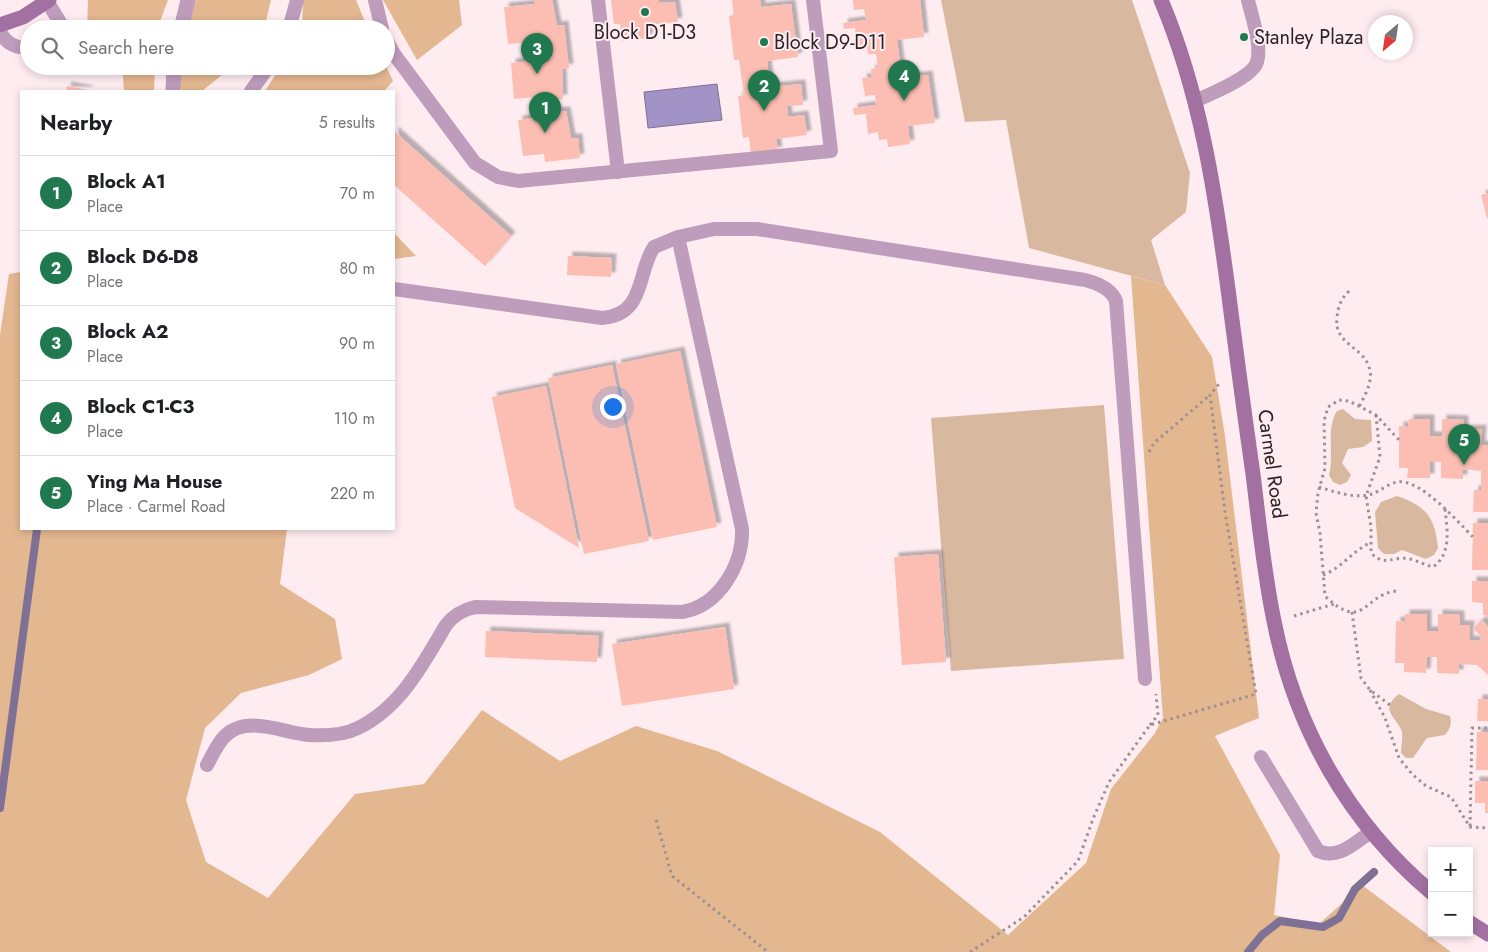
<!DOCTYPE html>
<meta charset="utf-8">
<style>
:root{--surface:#fff;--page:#f6f6f6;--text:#202124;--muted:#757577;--line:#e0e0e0;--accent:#20794e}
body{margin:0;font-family:Jost,sans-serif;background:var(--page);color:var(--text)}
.controls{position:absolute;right:15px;bottom:15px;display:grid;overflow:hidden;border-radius:0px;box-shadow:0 2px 8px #0003}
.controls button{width:45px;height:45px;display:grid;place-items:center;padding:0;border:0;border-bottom:1px solid var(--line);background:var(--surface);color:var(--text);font:25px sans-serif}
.compass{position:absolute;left:1368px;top:15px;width:45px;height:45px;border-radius:50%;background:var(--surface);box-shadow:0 2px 8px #0003;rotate:209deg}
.you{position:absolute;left:612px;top:406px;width:18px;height:18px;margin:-12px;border:4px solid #fff;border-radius:50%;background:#1a73e8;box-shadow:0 0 0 8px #1a73e833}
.badge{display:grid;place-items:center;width:32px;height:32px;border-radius:50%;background:var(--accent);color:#fff;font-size:16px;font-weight:700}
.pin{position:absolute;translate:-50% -41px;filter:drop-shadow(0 1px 2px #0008)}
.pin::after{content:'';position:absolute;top:26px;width:18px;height:15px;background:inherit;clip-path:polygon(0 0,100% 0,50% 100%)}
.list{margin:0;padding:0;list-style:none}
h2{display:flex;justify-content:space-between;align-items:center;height:65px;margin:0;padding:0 20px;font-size:21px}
h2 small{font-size:16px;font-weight:400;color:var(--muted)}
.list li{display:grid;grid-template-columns:32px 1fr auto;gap:15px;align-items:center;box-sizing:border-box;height:75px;padding:0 20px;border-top:1px solid var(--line)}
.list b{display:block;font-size:19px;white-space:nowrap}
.list p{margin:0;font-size:16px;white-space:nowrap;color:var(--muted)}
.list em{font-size:16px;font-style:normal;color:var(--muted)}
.icon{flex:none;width:28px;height:28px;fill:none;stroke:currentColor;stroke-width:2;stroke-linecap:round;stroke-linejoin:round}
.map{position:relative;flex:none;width:1488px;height:952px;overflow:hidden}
.search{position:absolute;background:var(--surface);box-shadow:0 2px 8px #0003;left:20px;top:20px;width:375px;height:55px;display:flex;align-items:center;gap:12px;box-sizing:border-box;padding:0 18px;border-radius:28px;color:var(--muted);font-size:19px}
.panel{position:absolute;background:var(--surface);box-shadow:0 2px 8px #0003;left:20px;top:90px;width:375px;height:440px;border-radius:0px}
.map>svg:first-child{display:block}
.green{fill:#d8b99f}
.forest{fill:#e3b790}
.water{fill:#a193c5;stroke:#7e7195}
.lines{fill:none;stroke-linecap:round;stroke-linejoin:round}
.stream{stroke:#7e7195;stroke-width:8}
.building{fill:#fcbeb2;filter:url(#shadow)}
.path{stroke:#9d9093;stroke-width:3;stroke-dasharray:2.5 4;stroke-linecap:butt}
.lane{stroke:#be9cbc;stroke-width:14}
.street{stroke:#be9cbc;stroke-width:15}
.secondary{stroke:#a371a1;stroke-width:15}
.poi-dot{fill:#20794e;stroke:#feecf1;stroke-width:2}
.labels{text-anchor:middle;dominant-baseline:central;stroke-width:4;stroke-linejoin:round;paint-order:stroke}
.poi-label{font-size:20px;fill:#2b2325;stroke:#feecf1;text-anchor:start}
.street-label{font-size:20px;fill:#2b2325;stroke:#feecf1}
</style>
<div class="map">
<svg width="1488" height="952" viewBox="0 0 1488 952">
<defs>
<filter id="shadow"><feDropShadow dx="4.5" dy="-4.5" stdDeviation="1" flood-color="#0004"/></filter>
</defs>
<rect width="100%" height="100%" fill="#feecf1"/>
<g class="green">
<path d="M941,0H1132L1190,173L1186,212L1151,240L1165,285L1029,248L1006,120L965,122Z"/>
<path d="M1104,405L1124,659L951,671L931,418Z"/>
<path d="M1343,409L1355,419L1371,420L1372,441L1363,447L1348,449L1342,463L1351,475L1347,482L1340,485L1333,482L1329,475C1335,453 1325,431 1337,411Z"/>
<path d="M1397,496C1426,506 1435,517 1438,548L1434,555L1426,559L1402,550L1394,554H1384L1378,548L1375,512L1381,502Z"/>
<path d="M1399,694L1426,709L1450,716C1452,724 1450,729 1445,735L1427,738L1413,758H1406L1401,753C1401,747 1403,738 1402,732C1397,716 1378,711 1399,694Z"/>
</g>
<g class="forest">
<path d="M88,0H168L157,29H87Z"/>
<path d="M196,0H271L264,29H185Z"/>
<path d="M303,0H356L368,29H302Z"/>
<path d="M383,0H459L462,25L417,60Z"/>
<path d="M122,66H155L154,91H124Z"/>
<path d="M181,66H233L202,91H183L180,88Z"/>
<path d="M281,66H386L393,81L384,91H265Z"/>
<path d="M394,233L416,256L394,259Z"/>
<path d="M21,272V529H287L280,584L335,619L342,659L309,675L241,693L205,728L186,800L206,862L268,898L355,794L424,784L482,710L560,761L636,726L717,751L880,832L1008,935L1086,863L1111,789L1155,733L1163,718L1131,276L1165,285L1212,357L1225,436L1259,718L1215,736L1280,855L1274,915L1319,924L1362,885L1451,952H0V335L9,274Z"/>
</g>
<path class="water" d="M717,84L722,120L648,128L644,92Z"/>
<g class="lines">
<g class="stream">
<path d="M0,808L37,529"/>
<path d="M1248,952L1262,935L1280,921L1323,927L1339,918L1355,889L1374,872"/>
</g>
</g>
<g class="building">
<path d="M534,0H552L557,26L564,25L569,68L562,69L563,99L546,100V96L514,99L511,63L532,61L531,51L530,42L508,44L504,7L535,4Z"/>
<path d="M611,0H659V3L675,2L678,22L647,25L649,38L622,41L620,24H614Z"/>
<path d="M732,0H760L761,7L791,4L798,57L767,61L770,87L801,84L803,105L787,106L788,117L804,115L807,135L776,139L778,151L751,154L749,137L743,138L738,96L744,95L739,60H734L729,16L734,15Z"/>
<path d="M853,0H920L924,37L897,40L902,78L928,75L935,123L908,126L910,144L888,147L887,139L879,140L878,132L868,134L866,114L854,115L853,108L876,105L875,95L865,96L862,78L872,77L871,69L878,68L876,54H868L867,47L857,48L855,28L844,29L843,23L866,20L864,9L854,10Z"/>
<path d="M67,86L89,90V91H66Z"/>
<path d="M566,111L571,138H578L580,158L545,162L544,154L523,156L518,120L549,116V112Z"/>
<path d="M394,131L511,236L485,266L394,185Z"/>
<path d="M1488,193V218H1487L1481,195Z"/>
<path d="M568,256L612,258L611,277L567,275Z"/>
<path d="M680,351L717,527L653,540L616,364Z"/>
<path d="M612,365L649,541L584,554L548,378Z"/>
<path d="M546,386L579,548L515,508L492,397Z"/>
<path d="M1409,419H1430V436H1442V419L1464,420V430L1482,429L1481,445H1488V512H1473L1474,490H1481V471L1463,469V479L1441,478V462H1430V478H1407L1408,468H1399V426L1408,427Z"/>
<path d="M1473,523H1488V570H1472Z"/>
<path d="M938,554L946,662L902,665L894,557Z"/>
<path d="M1472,581H1488V616L1483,615V603L1472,602Z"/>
<path d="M1405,614H1427V631H1438V614L1460,615V625H1470L1469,640L1478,641L1482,638L1473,628L1482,620L1488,627V675L1477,665L1459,664V674L1437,673V657H1427L1426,673L1404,672V663H1395L1396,621L1405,622Z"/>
<path d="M725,627L734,689L622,706L612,644Z"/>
<path d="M486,631L599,636L597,662L485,657Z"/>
<path d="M1478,699H1488V721H1477Z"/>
<path d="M1477,732H1488V770H1476Z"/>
<path d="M1475,781H1488V813H1485V803H1475Z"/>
</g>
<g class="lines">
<g class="path">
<path d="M1349,291C1341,299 1338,306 1337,318C1334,344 1362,346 1369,367C1374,380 1365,395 1359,407"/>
<path d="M1376,415L1380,457L1366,496L1371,527V553C1386,568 1393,555 1410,559C1418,561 1425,565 1433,567C1452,554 1447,528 1445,509"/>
<path d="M1149,452L1154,443L1210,395"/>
<path d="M1319,487C1335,492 1355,499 1372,494C1380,491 1388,484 1397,482C1420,478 1457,521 1473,537"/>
<path d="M1323,575C1342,568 1352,551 1370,543"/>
<path d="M1396,591C1363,595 1364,633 1325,596L1320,533L1316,513L1318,493L1325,468L1324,421L1328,407L1339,400L1349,401L1376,415L1399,440"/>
<path d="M1352,612L1361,678L1370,690L1390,705"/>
<path d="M1294,616L1334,604"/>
<path d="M1370,690L1385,718L1399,758L1412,774L1426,786L1451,797L1470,827L1488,828"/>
<path d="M1150,725L1158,715L1156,694"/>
<path d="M656,820L672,876L768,952"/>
<path d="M1470,826L1472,728H1488"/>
<path d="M970,952L1024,917L1078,861L1093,819L1109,782L1150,725L1256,694L1225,512L1210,395L1219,384"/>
</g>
<g class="lane">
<path d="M375,0L382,29"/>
<path d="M598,0L618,172"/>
<path d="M47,1L61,24L62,29"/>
<path d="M289,29L297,0"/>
<path d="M0,32C6,43 16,49 29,47"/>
<path d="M386,39L394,54L475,163L498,177L518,181L831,151L813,0"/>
<path d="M251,91L269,66"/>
<path d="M1195,101C1210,94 1252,78 1257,62C1262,44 1252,18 1248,0"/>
<path d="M394,289L602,318C646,315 637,271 654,247L678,237L714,229H757L1085,280C1097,283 1111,288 1116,301L1145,679"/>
<path d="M1261,757L1318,851C1339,860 1354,843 1371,832"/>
<path d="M207,765C212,756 217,744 225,736C247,714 283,733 309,735C325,736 344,735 358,728C401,707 423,664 446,625C454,615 462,610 475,607L682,612C719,606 743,565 742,529L678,237"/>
</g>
<g class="street">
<path d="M181,29L188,0"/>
<path d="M173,91L174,66"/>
</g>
<g class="secondary">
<path d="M1161,0C1200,92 1215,191 1228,289C1236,351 1244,412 1253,474C1259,523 1264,573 1274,621C1295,728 1349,823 1432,893"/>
<path d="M0,25L23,17L49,0"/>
<path d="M1469,922L1488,934"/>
</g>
</g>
<g class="poi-dot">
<circle cx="645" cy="12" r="5"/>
<circle cx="1244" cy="37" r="5"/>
<circle cx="764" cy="42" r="5"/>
</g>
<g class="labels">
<g class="poi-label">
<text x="645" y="32" text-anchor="middle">Block D1-D3</text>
<text x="1254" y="37">Stanley Plaza</text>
<text x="774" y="42">Block D9-D11</text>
</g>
<g class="street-label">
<text transform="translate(1272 464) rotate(82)">Carmel Road</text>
</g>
</g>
</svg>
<div class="controls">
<button>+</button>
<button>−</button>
</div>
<svg class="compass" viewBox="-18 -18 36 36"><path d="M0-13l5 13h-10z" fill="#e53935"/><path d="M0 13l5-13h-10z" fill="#757577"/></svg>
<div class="you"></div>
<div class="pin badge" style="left:545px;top:133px">1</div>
<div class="pin badge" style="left:764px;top:111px">2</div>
<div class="pin badge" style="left:537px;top:74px">3</div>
<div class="pin badge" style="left:904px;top:101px">4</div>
<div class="pin badge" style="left:1464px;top:465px">5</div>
<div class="search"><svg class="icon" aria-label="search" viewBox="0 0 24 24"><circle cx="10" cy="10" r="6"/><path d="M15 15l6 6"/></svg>Search here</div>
<section class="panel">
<h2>Nearby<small>5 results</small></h2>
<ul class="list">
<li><span class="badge">1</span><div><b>Block A1</b><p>Place</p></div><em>70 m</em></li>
<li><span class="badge">2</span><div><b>Block D6-D8</b><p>Place</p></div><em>80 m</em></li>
<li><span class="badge">3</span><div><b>Block A2</b><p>Place</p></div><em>90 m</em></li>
<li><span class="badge">4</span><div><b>Block C1-C3</b><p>Place</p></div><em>110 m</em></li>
<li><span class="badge">5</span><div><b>Ying Ma House</b><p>Place · Carmel Road</p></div><em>220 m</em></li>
</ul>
</section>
</div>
